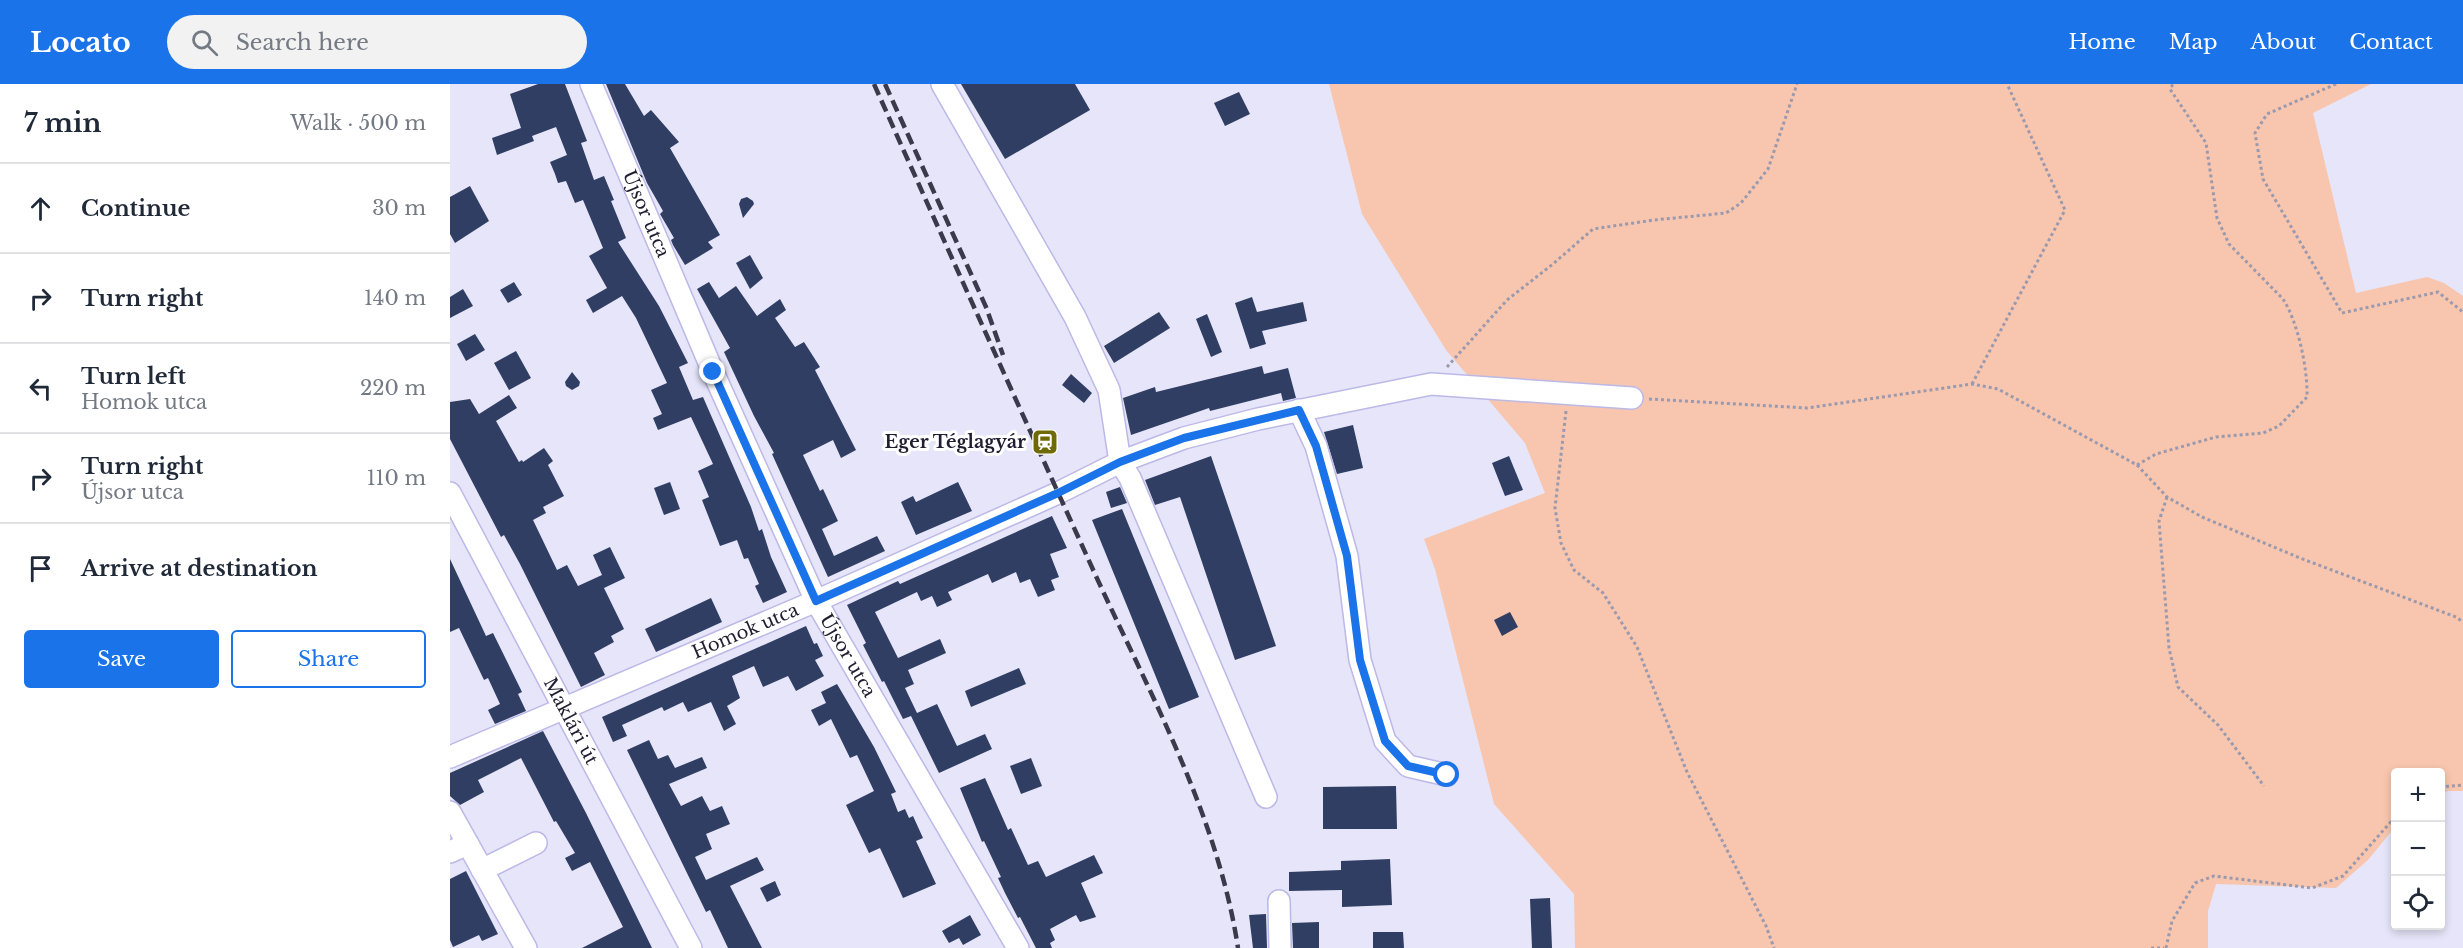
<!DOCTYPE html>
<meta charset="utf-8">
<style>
:root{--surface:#fff;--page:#f2f2f3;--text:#1f2937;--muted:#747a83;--line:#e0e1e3;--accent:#1a73e8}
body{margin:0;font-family:"Libre Baskerville",serif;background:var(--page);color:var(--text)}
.controls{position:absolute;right:18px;bottom:18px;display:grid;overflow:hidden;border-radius:6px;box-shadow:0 3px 9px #0003}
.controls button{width:54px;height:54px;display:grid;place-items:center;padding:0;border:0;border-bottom:2px solid var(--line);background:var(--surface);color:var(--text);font:30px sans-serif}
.stop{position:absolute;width:18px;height:18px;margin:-14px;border:4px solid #1a73e8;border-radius:50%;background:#fff}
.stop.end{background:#1a73e8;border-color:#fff;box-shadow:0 2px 6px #0008}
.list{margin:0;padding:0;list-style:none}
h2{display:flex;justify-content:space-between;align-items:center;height:78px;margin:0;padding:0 24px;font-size:26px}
h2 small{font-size:20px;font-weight:400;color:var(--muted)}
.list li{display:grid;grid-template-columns:39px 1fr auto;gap:18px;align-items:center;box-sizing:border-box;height:90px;padding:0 24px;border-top:2px solid var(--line)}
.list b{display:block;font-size:22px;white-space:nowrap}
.list p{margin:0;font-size:20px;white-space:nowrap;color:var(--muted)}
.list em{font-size:20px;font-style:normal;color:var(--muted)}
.actions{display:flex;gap:12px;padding:18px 24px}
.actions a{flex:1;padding:14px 0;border:2px solid var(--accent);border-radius:6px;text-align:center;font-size:21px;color:var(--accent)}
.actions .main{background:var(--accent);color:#fff}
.icon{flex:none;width:33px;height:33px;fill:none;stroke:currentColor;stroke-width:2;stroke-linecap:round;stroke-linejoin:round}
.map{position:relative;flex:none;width:2013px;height:864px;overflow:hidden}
header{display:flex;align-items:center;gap:36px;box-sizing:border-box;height:84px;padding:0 30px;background:var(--accent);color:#fff}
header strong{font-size:28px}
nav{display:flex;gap:33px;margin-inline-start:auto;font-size:21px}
.search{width:420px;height:54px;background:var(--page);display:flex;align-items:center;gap:15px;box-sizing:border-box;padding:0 21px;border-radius:33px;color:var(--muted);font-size:22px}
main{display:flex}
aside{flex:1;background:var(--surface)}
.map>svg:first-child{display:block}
.green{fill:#f8c6ae}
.building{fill:#2f3e62}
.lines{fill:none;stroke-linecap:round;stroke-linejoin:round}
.minor-casing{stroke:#bbb9e8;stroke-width:24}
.path{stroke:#9b99ad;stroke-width:3;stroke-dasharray:3 3;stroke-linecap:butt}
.minor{stroke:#fff;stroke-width:21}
.rail{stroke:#3b394b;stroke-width:4.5;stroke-dasharray:12 6;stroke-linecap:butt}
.route{stroke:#1a73e8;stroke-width:8}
.labels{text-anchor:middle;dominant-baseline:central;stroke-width:6;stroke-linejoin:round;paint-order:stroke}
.street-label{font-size:18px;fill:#201e30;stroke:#fff}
.poi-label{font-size:18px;font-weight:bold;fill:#201e30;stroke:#fff;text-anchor:end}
</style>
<header>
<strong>Locato</strong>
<div class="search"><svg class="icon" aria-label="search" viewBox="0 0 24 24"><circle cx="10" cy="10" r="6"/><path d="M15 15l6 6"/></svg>Search here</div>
<nav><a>Home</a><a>Map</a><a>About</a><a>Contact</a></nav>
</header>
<main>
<aside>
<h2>7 min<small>Walk · 500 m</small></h2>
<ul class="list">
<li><svg class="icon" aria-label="ahead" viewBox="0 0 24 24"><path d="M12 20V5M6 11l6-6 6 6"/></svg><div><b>Continue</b></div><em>30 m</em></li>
<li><svg class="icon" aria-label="right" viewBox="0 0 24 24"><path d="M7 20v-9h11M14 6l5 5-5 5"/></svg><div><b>Turn right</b></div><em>140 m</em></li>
<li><svg class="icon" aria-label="left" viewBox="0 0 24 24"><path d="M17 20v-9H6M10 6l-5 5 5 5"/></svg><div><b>Turn left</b><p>Homok utca</p></div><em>220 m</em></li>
<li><svg class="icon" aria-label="right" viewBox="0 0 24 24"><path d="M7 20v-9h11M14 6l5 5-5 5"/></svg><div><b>Turn right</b><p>Újsor utca</p></div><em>110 m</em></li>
<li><svg class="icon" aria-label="arrive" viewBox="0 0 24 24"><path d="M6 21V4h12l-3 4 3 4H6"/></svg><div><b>Arrive at destination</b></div></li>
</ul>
<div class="actions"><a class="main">Save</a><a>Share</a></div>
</aside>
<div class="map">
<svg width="2013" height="864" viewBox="0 0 2013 864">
<rect width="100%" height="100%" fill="#e6e5f9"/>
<path class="green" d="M879,0H1921L1863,29L1906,209L1977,193L1994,199L2013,212V707H1998L1991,710L1990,688H1946L1945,743L1918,776L1886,804L1766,800L1758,827V864H1125L1124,810L1044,720L985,485L974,455L1095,409L1075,359L996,266L912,130Z"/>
<g class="building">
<path d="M88,0H115L137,57L131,59L144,96L154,92L164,116L161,117L176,154L168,158L209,222L238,279L229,283L243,316L253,313L301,423L309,447L312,445L321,473L337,508L313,519L305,502L309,500L298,474L294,475L287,456L270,462L252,416L259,413L248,387L263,380L241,333L208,346L203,334L212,330L201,306L217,299L186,234L172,212L143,229L136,216L157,204L139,172L153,164L133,116L125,119L116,97L108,99L105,90L100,78L117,71L106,43L82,52L84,57L47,71L42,54L71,44L60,10Z"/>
<path d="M156,0H175L194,32L201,26L229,58L220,64L270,151L258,158L263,164L235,181L223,161L221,156L224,154L210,130L213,127L197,99Z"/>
<path d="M511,0H625L640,26L555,75Z"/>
<path d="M789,8L800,30L775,42L764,19Z"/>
<path d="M20,102L39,137L5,159L0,150V113Z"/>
<path d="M297,113L303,117L304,120L293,134L289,120L291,115Z"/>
<path d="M300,171L313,194L300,205L286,179Z"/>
<path d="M64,198L72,211L58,219L50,206Z"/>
<path d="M259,198L269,214L286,202L307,232L330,215L336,226L325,234L345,263L354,258L370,283L365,286L406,366L391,374L383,356L353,371L370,407L373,405L388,437L372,445L384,472L427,452L435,467L378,493L322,370L324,369L304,332L274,268L280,264L247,205Z"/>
<path d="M13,205L23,222L0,234V213Z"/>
<path d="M802,213L807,228L853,218L857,237L812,247L816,260L800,265L785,219Z"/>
<path d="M709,228L720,244L664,279L654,262Z"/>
<path d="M757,230L772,268L761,273L746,235Z"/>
<path d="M25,250L35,266L16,277L7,260Z"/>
<path d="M66,267L81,294L59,306L44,279Z"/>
<path d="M812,282L814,290L838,284L846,314L833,317L831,309L760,327L759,324L681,351L673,314L705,303L706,308Z"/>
<path d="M122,288L130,298L129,302L122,306L116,302L115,298Z"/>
<path d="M621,290L642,309L634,319L612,301Z"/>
<path d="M59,311L67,324L46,337L69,378L72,376L73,378L94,364L103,377L98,381L114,412L93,423L96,429L83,436L107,486L117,481L128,502L152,491L143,471L160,463L175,494L154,504L174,545L161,552L164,558L144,569L155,591L131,603L70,480L54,451L51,453L0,355V318L20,315L29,330Z"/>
<path d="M903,341L913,384L887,390L874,348Z"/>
<path d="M761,372L826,562L785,576L730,413L705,421L695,396Z"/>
<path d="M1059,372L1073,406L1055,412L1042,379Z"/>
<path d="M220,398L230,425L214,431L204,404Z"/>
<path d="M508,398L522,427L466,451L451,418L463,412L466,418Z"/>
<path d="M670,403L677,419L661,424L656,408Z"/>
<path d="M672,425L749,613L719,625L642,436Z"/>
<path d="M602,432L617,464L600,470L609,493L601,496L605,506L588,513L580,495L570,499L566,488L542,499L538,490L498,508L502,516L487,523L482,512L471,517L467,508L425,528L448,574L490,555L496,569L458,586L464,600L455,604L467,629L487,620L507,662L535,650L542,665L489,689L461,632L453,635L434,597L432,598L413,561L416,559L397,521L448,497L450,500Z"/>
<path d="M0,475L36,552L43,549L72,608L68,610L76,627L45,640L38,626L50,620L38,594L34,596L9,544L0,548Z"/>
<path d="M261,514L272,538L206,568L195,545Z"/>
<path d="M1060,528L1068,543L1052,552L1044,536Z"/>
<path d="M356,542L364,560L367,559L373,572L365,576L374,592L346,607L338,592L313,603L304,582L282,592L290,614L277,622L286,640L274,647L261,618L238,628L233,618L214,627L212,623L172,641L177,652L163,658L152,633Z"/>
<path d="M569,584L576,600L521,623L515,607Z"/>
<path d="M387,600L424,663L446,708L441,710L448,728L455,725L459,734L463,732L473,754L466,757L486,800L453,814L430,764L419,769L396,721L424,707L407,671L400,674L381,635L369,642L361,626L376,619L371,608Z"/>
<path d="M93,647L136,729L202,864H132L173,843L140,778L122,787L115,774L125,769L106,737L104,738L71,674L28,696L34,708L10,721L0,712V689Z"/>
<path d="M199,656L208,675L218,671L225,684L252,673L257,684L219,700L231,722L252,712L260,727L272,722L280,740L256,750L262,765L245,773L256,796L307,773L314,786L280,802L312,864H278L260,826L256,828L177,666Z"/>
<path d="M581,674L592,702L571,710L560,682Z"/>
<path d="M535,694L558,746L561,744L578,781L588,777L596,793L644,771L653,789L631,799L646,833L630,838L626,831L600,845L605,856L600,859L602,864H586L570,833L568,834L555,809L548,794L551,793L534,757L532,758L510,704Z"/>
<path d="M946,702L947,745H873V703Z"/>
<path d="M940,775L942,821L892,823V806L839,807V788L891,786V777Z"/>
<path d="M16,787L48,850L32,857L29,851L3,863L0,856V795Z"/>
<path d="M325,797L331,811L317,818L310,804Z"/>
<path d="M1100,814L1102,864H1082L1080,815Z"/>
<path d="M816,830L817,864H803L799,831Z"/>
<path d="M520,831L531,851L513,861L509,854L499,859L492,847Z"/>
<path d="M869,838V864H843L842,839Z"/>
<path d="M923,848H953L954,864H923Z"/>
</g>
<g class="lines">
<g class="minor-casing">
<g id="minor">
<path id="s1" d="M141,0L263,288L366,517L568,864"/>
<path d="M492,0L625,233L659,306L670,378L680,394L816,713"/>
<path d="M849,326L866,362L897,472L910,576L935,657L958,682L997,691"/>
<path id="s2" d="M0,409L241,864"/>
<path id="s3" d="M0,673L366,517L608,409L670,378L734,354L808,335L981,300L1182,314"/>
<path d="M0,728L76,864"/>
<path d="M0,768L18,760"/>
<path d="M32,786L86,759"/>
<path d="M829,817L830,864"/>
</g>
</g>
<g class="path">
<path d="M1886,0L1817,30L1805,49L1813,95L1892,229L1988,208L2013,228"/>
<path d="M997,283L1057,216L1103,180L1143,145L1204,136L1276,129L1291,119L1318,85L1347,0"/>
<path d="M1522,300L1615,126L1557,0"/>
<path d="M1199,315L1357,324L1522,300L1548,305L1687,381L1717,413L1752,433L1850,474L2006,533L2013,538"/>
<path d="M1116,327L1105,424L1111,459L1124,486L1153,509L1187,563L1237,688L1316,842L1324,864"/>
<path d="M1687,381L1706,370L1766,353L1813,349L1829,342L1857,313C1858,286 1848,238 1833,215L1779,160L1767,134L1756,59L1720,5L1723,0"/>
<path d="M1717,413L1709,437L1719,564L1728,603L1768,641L1814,702"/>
<path d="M1990,703L2013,701"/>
<path d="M1701,864H1714"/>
<path d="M1716,864L1722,837L1745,799L1764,792L1862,804L1893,792L1946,732"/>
</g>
<use href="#minor" class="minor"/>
<g class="rail">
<path d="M424,0C497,164 571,327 645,490C700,610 768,732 788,864"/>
<path d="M435,0L536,223L553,271"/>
</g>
</g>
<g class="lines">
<path class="route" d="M263,288L366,517L608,409L670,378L734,354L849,326L866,362L897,472L910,576L935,657L958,682L997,691"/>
</g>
<defs>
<g id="station-square" transform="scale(1.35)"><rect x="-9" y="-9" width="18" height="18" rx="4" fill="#6f6a06" stroke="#fff"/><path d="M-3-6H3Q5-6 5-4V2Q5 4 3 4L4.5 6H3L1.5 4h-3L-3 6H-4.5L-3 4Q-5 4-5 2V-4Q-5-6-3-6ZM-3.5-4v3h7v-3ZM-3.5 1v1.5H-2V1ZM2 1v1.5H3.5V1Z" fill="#fff"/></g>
</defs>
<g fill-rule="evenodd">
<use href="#station-square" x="595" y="358"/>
</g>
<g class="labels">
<g class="street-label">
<text stroke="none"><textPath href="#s1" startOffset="141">Újsor utca</textPath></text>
<text stroke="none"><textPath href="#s3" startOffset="321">Homok utca</textPath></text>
<text stroke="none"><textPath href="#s1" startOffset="627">Újsor utca</textPath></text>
<text stroke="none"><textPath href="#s2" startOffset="258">Maklári út</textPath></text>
</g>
<g class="poi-label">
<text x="576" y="358">Eger Téglagyár</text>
</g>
</g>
</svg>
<div class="controls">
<button>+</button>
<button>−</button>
<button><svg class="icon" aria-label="locate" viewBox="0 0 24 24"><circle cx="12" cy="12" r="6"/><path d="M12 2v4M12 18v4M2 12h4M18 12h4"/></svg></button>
</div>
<div class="stop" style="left:997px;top:691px"></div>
<div class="stop end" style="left:263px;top:288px"></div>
</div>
</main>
